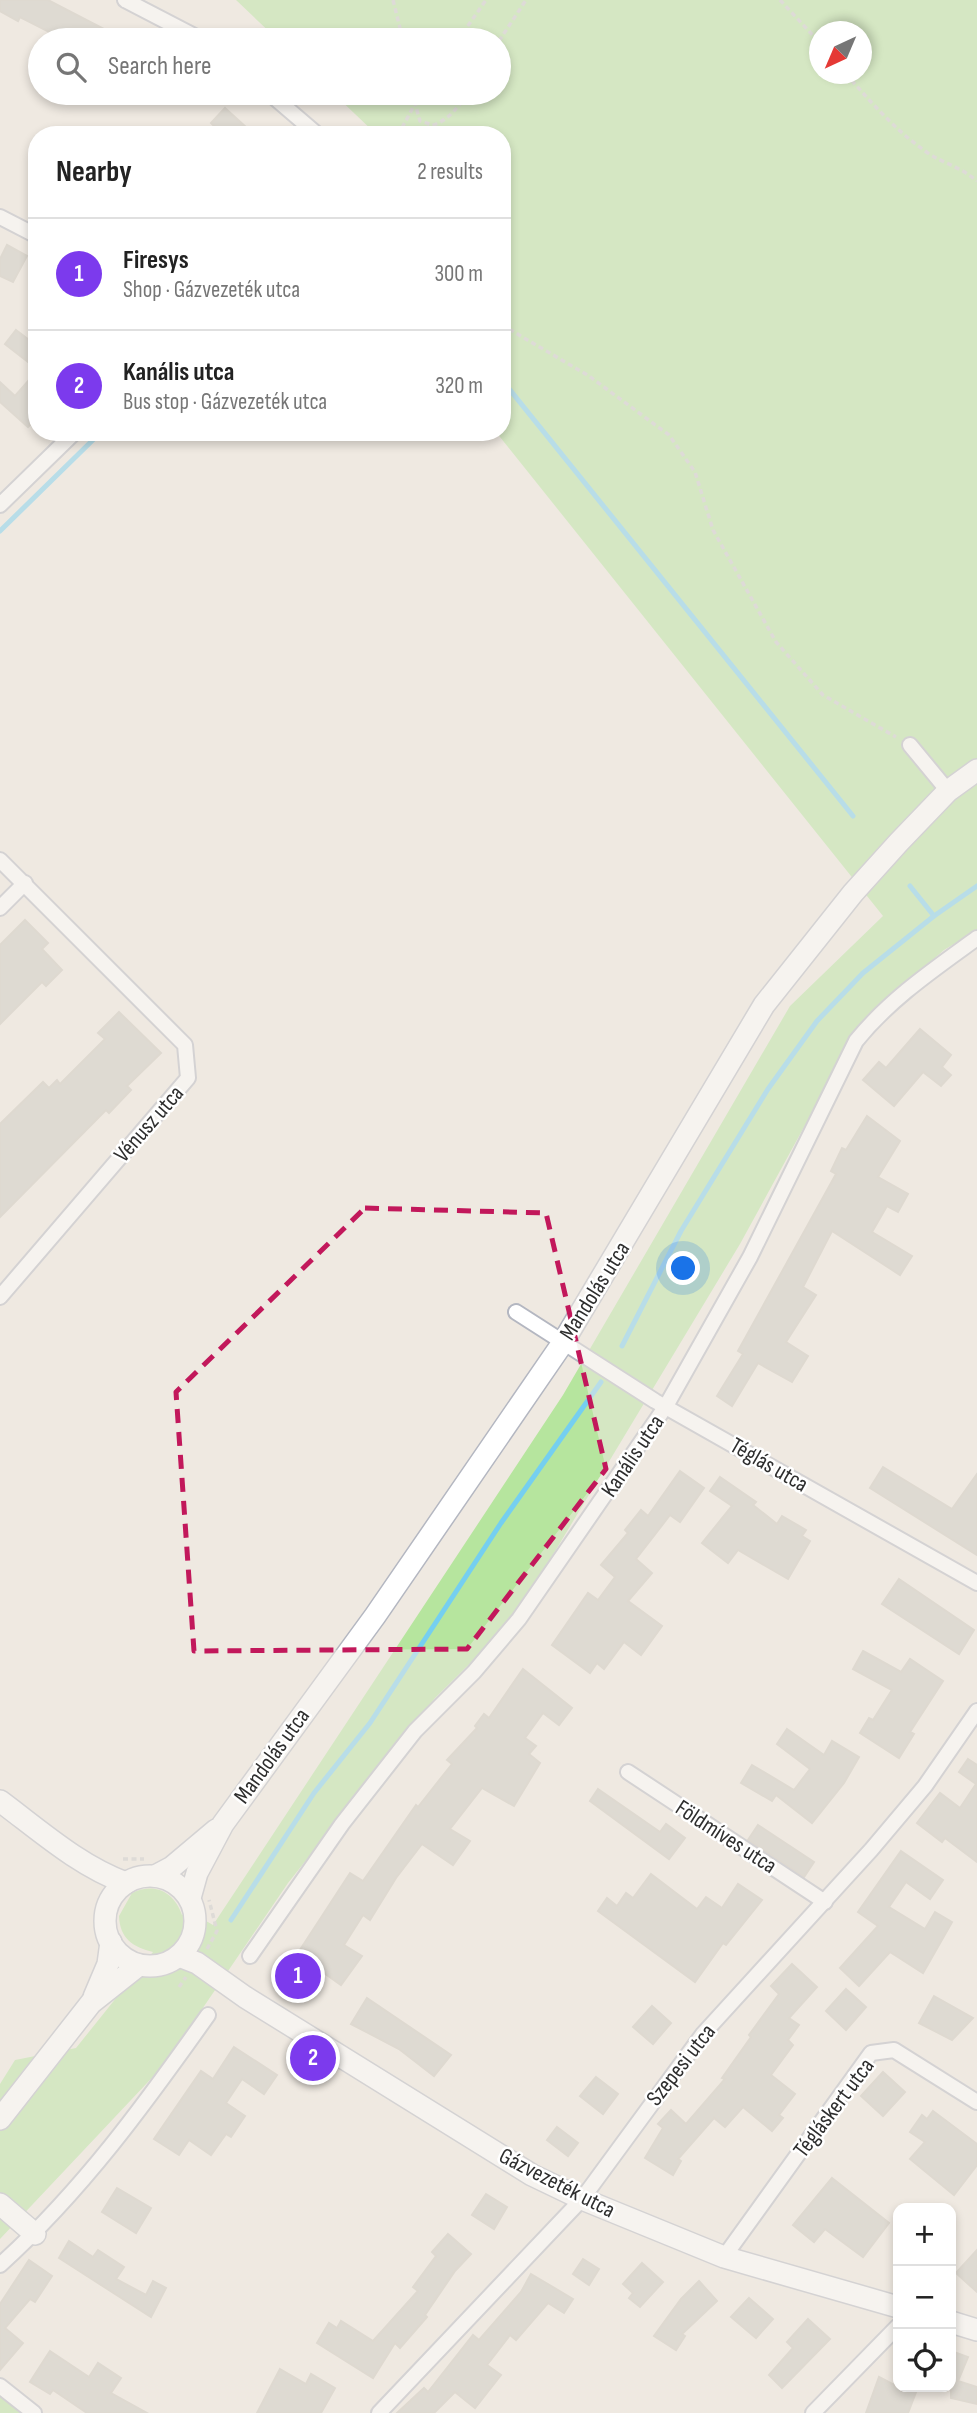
<!DOCTYPE html>
<meta charset="utf-8">
<style>
:root{--surface:#fff;--page:#f6f6f6;--text:#222;--muted:#767676;--line:#e0e0e0;--accent:#7c3aed}
body{margin:0;font-family:"Sofia Sans Condensed",sans-serif;background:var(--page);color:var(--text)}
.controls{position:absolute;right:21px;bottom:21px;display:grid;overflow:hidden;border-radius:14px;box-shadow:0 4px 10px #0003}
.controls button{width:63px;height:63px;display:grid;place-items:center;padding:0;border:0;border-bottom:2px solid var(--line);background:var(--surface);color:var(--text);font:35px sans-serif}
.compass{position:absolute;left:809px;top:21px;width:63px;height:63px;border-radius:50%;background:var(--surface);box-shadow:0 4px 10px #0003;rotate:224deg}
.you{position:absolute;left:684px;top:1269px;width:24px;height:24px;margin:-18px;border:5px solid #fff;border-radius:50%;background:#1a73e8;box-shadow:0 0 0 10px #1a73e833}
.badge{display:grid;place-items:center;width:46px;height:46px;border-radius:50%;background:var(--accent);color:#fff;font-size:23px;font-weight:700}
.pin{position:absolute;translate:-50% -50%;border:4px solid #fff;box-shadow:0 2px 7px #0006}
.list{margin:0;padding:0;list-style:none}
h2{display:flex;justify-content:space-between;align-items:center;height:91px;margin:0;padding:0 28px;font-size:30px}
h2 small{font-size:23px;font-weight:400;color:var(--muted)}
.list li{display:grid;grid-template-columns:46px 1fr auto;gap:21px;align-items:center;box-sizing:border-box;height:112px;padding:0 28px;border-top:2px solid var(--line)}
.list b{display:block;font-size:26px;white-space:nowrap}
.list p{margin:0;font-size:23px;white-space:nowrap;color:var(--muted)}
.list em{font-size:23px;font-style:normal;color:var(--muted)}
.icon{flex:none;width:38px;height:38px;fill:none;stroke:currentColor;stroke-width:2;stroke-linecap:round;stroke-linejoin:round}
.map{position:relative;flex:none;width:977px;height:2413px;overflow:hidden}
.search{position:absolute;background:var(--surface);box-shadow:0 4px 10px #0003;left:28px;top:28px;width:483px;height:77px;display:flex;align-items:center;gap:18px;box-sizing:border-box;padding:0 24px;border-radius:38px;color:var(--muted);font-size:26px}
.panel{position:absolute;background:var(--surface);box-shadow:0 4px 10px #0003;left:28px;top:126px;width:483px;height:315px;border-radius:28px}
.map>svg:first-child{display:block}
.green{fill:#b6e59e;fill-rule:evenodd}
.lines{fill:none;stroke-linecap:round;stroke-linejoin:round}
.stream{stroke:#75cff0;stroke-width:5}
.building{fill:#cbc7bf;stroke:#cbc5ba;stroke-width:2}
.street-casing{stroke:#b4b7c1;stroke-width:18}
.secondary-casing{stroke:#b4b7c1;stroke-width:24}
.path{stroke:#c9c9c9;stroke-width:3.5;stroke-dasharray:5 3.5;stroke-linecap:butt}
.street{stroke:#fff;stroke-width:14}
.secondary{stroke:#fff;stroke-width:21}
.marked{fill:none;stroke:#c2185b;stroke-width:5;stroke-dasharray:14 9;stroke-linejoin:round}
.labels{text-anchor:middle;dominant-baseline:central;stroke-width:5;stroke-linejoin:round;paint-order:stroke}
.street-label{font-size:23px;fill:#2e2e2e;stroke:#fff}
</style>
<div class="map">
<svg width="977" height="2413" viewBox="0 0 977 2413">
<rect width="100%" height="100%" fill="#efe9e1"/>
<g class="green">
<path d="M236,0H977V930L944,950L861,1023L740,1244L513,1621L435,1698L288,1883L164,2065L0,2239V2084L15,2060L76,2048L153,1952C133,1947 120,1939 119,1916L132,1893C155,1882 174,1892 182,1915L187,1910L213,1925L563,1395L790,1006L883,916L496,432H502V135H377L333,93H499V40H278ZM820,32H862V74H820Z"/>
<path d="M0,2388L23,2413H0Z"/>
</g>
<g class="lines">
<g class="stream">
<path d="M502,380L853,816"/>
<path d="M0,531L101,432"/>
<path d="M910,886L934,916L977,886"/>
<path d="M622,1346L681,1231L768,1089L817,1021L863,973L934,916"/>
<path d="M231,1920L314,1793L370,1723L501,1523L601,1382"/>
</g>
</g>
<g class="building">
<path d="M0,0H48L125,40H65L20,17L18,21L0,11Z"/>
<path d="M225,108L246,127L239,135H223L211,123Z"/>
<path d="M7,245L27,256L13,282L0,276V259Z"/>
<path d="M16,330L37,346V369L5,344Z"/>
<path d="M37,371V417L28,427L0,402V382L15,396Z"/>
<path d="M25,920L48,943L42,949L62,970L46,986L42,982L0,1024V945Z"/>
<path d="M119,1012L161,1053L127,1086L131,1090L109,1113L106,1110L0,1217V1124L43,1082L49,1088L57,1080L60,1084L105,1039L98,1033Z"/>
<path d="M920,1029L951,1055L942,1067L951,1075L941,1086L923,1072L894,1106L863,1080L879,1062L886,1068Z"/>
<path d="M867,1116L900,1141L878,1177L908,1194L898,1212L887,1206L872,1232L912,1256L900,1275L832,1231L803,1287L816,1295L786,1342L808,1356L792,1382L758,1363L732,1406L717,1396L743,1354L738,1351L836,1174L831,1171L842,1148L846,1150Z"/>
<path d="M883,1467L952,1509L977,1474V1555L870,1488Z"/>
<path d="M680,1471L704,1488L680,1522L670,1515L636,1559L652,1573L628,1601L662,1626L641,1655L624,1642L604,1669L597,1663L590,1673L552,1645L588,1593L598,1600L615,1577L601,1565L628,1533L625,1530L641,1510L648,1516Z"/>
<path d="M720,1477L756,1502L753,1505L777,1524L782,1516L806,1530L802,1536L810,1541L788,1579L738,1550L728,1563L702,1543L732,1506L710,1491Z"/>
<path d="M899,1579L974,1630L959,1654L882,1604Z"/>
<path d="M863,1651L901,1672L910,1659L943,1681L910,1732L914,1734L899,1758L860,1733L869,1718L873,1720L892,1690L853,1669Z"/>
<path d="M523,1669L572,1708L559,1725L543,1713L525,1738L536,1746L529,1754L540,1763L514,1806L482,1788L450,1829L470,1841L453,1865L422,1844L396,1878L370,1920L363,1915L344,1945L362,1956L341,1985L317,1968L301,1992L281,1979L350,1873L363,1881L416,1805L418,1807L452,1764L447,1760L477,1728L475,1726L484,1714L489,1718Z"/>
<path d="M787,1729L824,1755L832,1741L859,1757L844,1783L812,1823L776,1795L772,1801L741,1783L752,1765L794,1790L810,1769L777,1744Z"/>
<path d="M968,1759L977,1765V1862L945,1838L942,1842L917,1823L940,1793L960,1808L976,1784L959,1772Z"/>
<path d="M598,1789L660,1832L666,1824L685,1838L669,1859L590,1801Z"/>
<path d="M758,1825L814,1862L804,1877L748,1840Z"/>
<path d="M901,1851L943,1880L930,1899L906,1882L889,1907L925,1929L935,1912L952,1922L923,1973L890,1952L859,1986L840,1968L878,1926L858,1912Z"/>
<path d="M651,1874L697,1909L706,1897L722,1908L738,1884L762,1900L726,1945L723,1943L695,1982L598,1911L607,1898L617,1906L626,1893L633,1898Z"/>
<path d="M792,1964L817,1987L789,2018L799,2025L788,2040L793,2045L771,2075L795,2094L779,2115L783,2118L772,2131L743,2107L725,2127L714,2118L678,2159L681,2161L673,2175L645,2158L663,2128L658,2124L671,2110L686,2124L725,2079L722,2078L751,2037L749,2035L779,1994L771,1986Z"/>
<path d="M846,1989L866,2007L846,2030L826,2011Z"/>
<path d="M934,1996L973,2018L952,2040L919,2023Z"/>
<path d="M367,1998L451,2055L434,2076L399,2049L351,2024Z"/>
<path d="M652,2006L671,2023L653,2044L633,2027Z"/>
<path d="M234,2047L277,2075L264,2094L242,2079L226,2103L245,2116L231,2137L226,2134L211,2155L189,2140L179,2155L154,2139L201,2071L213,2079Z"/>
<path d="M883,2072L905,2092L883,2116L861,2096Z"/>
<path d="M596,2077L618,2094L603,2114L580,2096Z"/>
<path d="M933,2111L977,2144V2165L954,2195L910,2159L925,2142L910,2132L922,2115L927,2119Z"/>
<path d="M557,2127L578,2143L568,2156L547,2140Z"/>
<path d="M832,2178L889,2223L863,2257L825,2229L814,2242L793,2225Z"/>
<path d="M117,2188L151,2208L136,2233L102,2212Z"/>
<path d="M486,2194L507,2207L494,2229L472,2215Z"/>
<path d="M448,2234L471,2254L455,2271L425,2315L427,2317L400,2348L395,2343L373,2378L317,2343L329,2323L337,2328L341,2321L373,2341L418,2291L413,2287L436,2256L432,2252Z"/>
<path d="M69,2241L93,2257L98,2250L124,2267L116,2279L146,2295L153,2281L166,2288L151,2317L59,2258Z"/>
<path d="M977,2250V2292L956,2273Z"/>
<path d="M583,2259L599,2269L589,2285L573,2274Z"/>
<path d="M29,2260L52,2276L35,2302L30,2299L5,2328L23,2343L0,2370V2304Z"/>
<path d="M642,2263L663,2282L640,2307L629,2298L633,2293L623,2284Z"/>
<path d="M531,2274L573,2299L564,2313L548,2303L516,2340L510,2335L487,2365L501,2375L475,2408L455,2392L434,2413H397L424,2388L428,2392L473,2335L479,2340L521,2292Z"/>
<path d="M699,2281L717,2301L682,2334L685,2336L676,2350L654,2336L681,2299Z"/>
<path d="M749,2298L773,2319L756,2338L731,2317Z"/>
<path d="M808,2319L830,2339L782,2388L769,2375L793,2348L787,2342Z"/>
<path d="M50,2351L89,2377L98,2363L121,2378L111,2393L147,2413H87L53,2390L50,2394L30,2382Z"/>
<path d="M951,2351L968,2357L958,2381L977,2387V2404L951,2398Z"/>
<path d="M280,2369L306,2384L311,2374L335,2388L321,2413H257Z"/>
<path d="M879,2377L898,2387H918L908,2413H866Z"/>
</g>
<g class="lines">
<g class="street-casing">
<g id="street">
<path d="M125,0L202,40"/>
<path d="M269,93L318,135"/>
<path d="M0,217L37,236"/>
<path d="M0,505L75,432"/>
<path d="M910,745L948,791"/>
<path d="M0,860L185,1045L188,1078L0,1297"/>
<path d="M0,908L25,883"/>
<path d="M516,1312L655,1401L977,1583"/>
<path d="M628,1772L825,1902"/>
<path d="M250,1956L342,1824L415,1731L474,1672L519,1619L666,1406L750,1257L856,1041C890,999 933,970 977,938"/>
<path d="M724,2257L871,2053L894,2050L977,2102"/>
<path d="M0,2265C82,2191 145,2104 208,2015"/>
<path d="M0,2386L34,2413"/>
<path d="M379,2413L582,2199L703,2034L871,1850L925,1786L977,1711"/>
<path d="M813,2413L898,2326"/>
</g>
</g>
<g class="secondary-casing">
<g id="secondary">
<path d="M0,1801C39,1830 79,1866 126,1883"/>
<circle cx="150" cy="1921" r="45"/>
<path d="M155,1876L172,1867L216,1830"/>
<path d="M190,1898L197,1873L223,1824L375,1616L562,1344L764,1005L853,893L899,842L948,791L977,770"/>
<path d="M179,1956L197,1963L245,1997L532,2175L582,2199L724,2257L898,2307"/>
<path d="M94,1997L108,1964L111,1942"/>
<path d="M0,2119L91,2003L139,1965"/>
<path d="M0,2204L35,2234"/>
<path d="M951,2322L977,2330"/>
</g>
</g>
<g class="path">
<path d="M393,0L403,40"/>
<path d="M780,0L820,43"/>
<path d="M458,40L486,0"/>
<path d="M499,41L526,0"/>
<path d="M846,74C870,101 895,130 925,151C941,163 958,165 977,181"/>
<path d="M412,93L420,121L433,125"/>
<path d="M398,135L421,93"/>
<path d="M400,135C437,125 446,125 468,93"/>
<path d="M502,325L589,376L669,435L695,472L713,530L776,642L823,695L896,737"/>
<path d="M123,1859H144"/>
<path d="M207,1949L217,1931L209,1900"/>
<path d="M179,1987L186,1977"/>
</g>
<use href="#street" class="street"/>
<use href="#secondary" class="secondary"/>
</g>
<path d="M0 0H977V2413H0ZM365,1208L546,1213L606,1469L467,1649L194,1651L176,1392Z" fill="#efe9e1" fill-opacity=".55" fill-rule="evenodd"/>
<path class="marked" d="M365,1208L546,1213L606,1469L467,1649L194,1651L176,1392Z"/>
<g class="labels">
<g class="street-label">
<text transform="translate(149 1124) rotate(-49)">Vénusz utca</text>
<text transform="translate(595 1291) rotate(-58)">Mandolás utca</text>
<text transform="translate(633 1456) rotate(-56)">Kanális utca</text>
<text transform="translate(769 1465) rotate(30)">Téglás utca</text>
<text transform="translate(272 1756) rotate(-54)">Mandolás utca</text>
<text transform="translate(726 1837) rotate(33)">Földmíves utca</text>
<text transform="translate(681 2065) rotate(-52)">Szepesi utca</text>
<text transform="translate(834 2108) rotate(-53)">Tégláskert utca</text>
<text transform="translate(557 2183) rotate(27)">Gázvezeték utca</text>
</g>
</g>
</svg>
<div class="controls">
<button>+</button>
<button>−</button>
<button><svg class="icon" aria-label="locate" viewBox="0 0 24 24"><circle cx="12" cy="12" r="6"/><path d="M12 2v4M12 18v4M2 12h4M18 12h4"/></svg></button>
</div>
<svg class="compass" viewBox="-18 -18 36 36"><path d="M0-13l5 13h-10z" fill="#e53935"/><path d="M0 13l5-13h-10z" fill="#767676"/></svg>
<div class="you"></div>
<div class="pin badge" style="left:298px;top:1976px">1</div>
<div class="pin badge" style="left:313px;top:2058px">2</div>
<div class="search"><svg class="icon" aria-label="search" viewBox="0 0 24 24"><circle cx="10" cy="10" r="6"/><path d="M15 15l6 6"/></svg>Search here</div>
<section class="panel">
<h2>Nearby<small>2 results</small></h2>
<ul class="list">
<li><span class="badge">1</span><div><b>Firesys</b><p>Shop · Gázvezeték utca</p></div><em>300 m</em></li>
<li><span class="badge">2</span><div><b>Kanális utca</b><p>Bus stop · Gázvezeték utca</p></div><em>320 m</em></li>
</ul>
</section>
</div>
